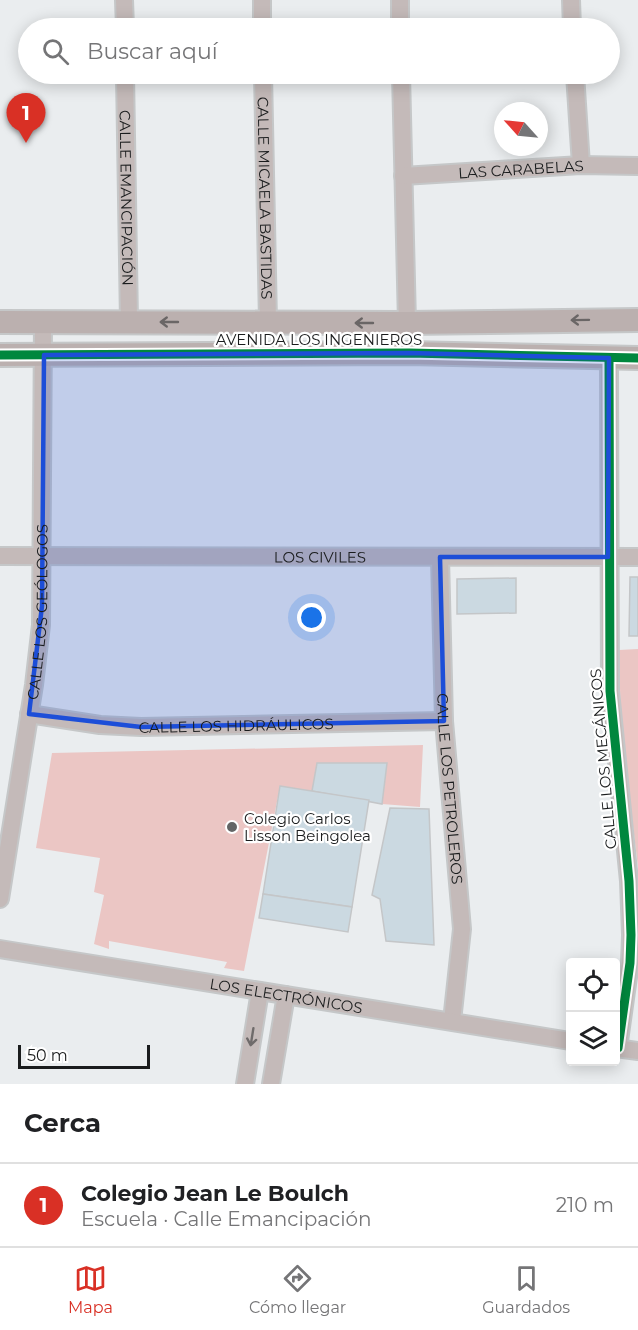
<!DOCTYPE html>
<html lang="es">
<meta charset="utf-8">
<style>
:root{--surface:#fff;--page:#f6f6f6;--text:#202124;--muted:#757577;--line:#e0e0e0;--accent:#d93025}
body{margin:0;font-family:Montserrat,sans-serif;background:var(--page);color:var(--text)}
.controls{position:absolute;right:18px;bottom:18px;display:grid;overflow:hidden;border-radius:6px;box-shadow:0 3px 15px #0003}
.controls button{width:54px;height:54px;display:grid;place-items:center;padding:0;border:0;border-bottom:2px solid var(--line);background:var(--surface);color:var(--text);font:30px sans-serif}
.compass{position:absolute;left:494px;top:102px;width:54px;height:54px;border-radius:50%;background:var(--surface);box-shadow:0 3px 15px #0003;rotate:297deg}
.scale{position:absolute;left:18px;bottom:15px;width:132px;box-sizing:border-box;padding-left:6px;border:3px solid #1a1c1d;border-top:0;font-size:16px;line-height:21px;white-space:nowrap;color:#1a1c1d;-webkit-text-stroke:4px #fff;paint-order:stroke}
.you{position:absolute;left:312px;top:618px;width:21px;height:21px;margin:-15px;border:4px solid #fff;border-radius:50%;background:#1a73e8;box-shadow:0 0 0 9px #1a73e833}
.badge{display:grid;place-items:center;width:39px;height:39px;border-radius:50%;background:var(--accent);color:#fff;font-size:20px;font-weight:700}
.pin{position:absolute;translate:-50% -50px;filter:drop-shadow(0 2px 3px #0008)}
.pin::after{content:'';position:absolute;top:32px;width:21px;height:18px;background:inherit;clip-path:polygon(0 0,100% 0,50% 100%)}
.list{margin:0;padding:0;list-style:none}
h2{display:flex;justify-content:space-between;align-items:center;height:78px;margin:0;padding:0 24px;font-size:26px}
h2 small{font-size:20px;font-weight:400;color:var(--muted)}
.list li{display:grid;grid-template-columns:39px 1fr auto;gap:18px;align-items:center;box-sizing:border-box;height:84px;padding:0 24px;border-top:2px solid var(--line)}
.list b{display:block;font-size:22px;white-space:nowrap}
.list p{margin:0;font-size:20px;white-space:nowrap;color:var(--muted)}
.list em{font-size:20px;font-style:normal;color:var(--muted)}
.icon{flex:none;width:33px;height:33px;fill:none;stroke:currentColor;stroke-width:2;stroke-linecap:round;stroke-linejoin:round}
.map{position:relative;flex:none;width:638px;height:1084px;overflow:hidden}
.search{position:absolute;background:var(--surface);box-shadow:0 3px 15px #0003;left:18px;right:18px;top:18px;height:66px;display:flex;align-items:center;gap:15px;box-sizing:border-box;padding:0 21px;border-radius:33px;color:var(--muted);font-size:22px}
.sheet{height:162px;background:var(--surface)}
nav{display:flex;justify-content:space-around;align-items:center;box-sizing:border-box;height:84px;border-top:2px solid var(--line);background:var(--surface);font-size:16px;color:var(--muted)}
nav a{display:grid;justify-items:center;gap:3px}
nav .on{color:var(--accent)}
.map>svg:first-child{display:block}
.green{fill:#ebc6c4}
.building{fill:#cbd9e1;stroke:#c4c6c8;stroke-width:1.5}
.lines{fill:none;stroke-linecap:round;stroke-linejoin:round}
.street-casing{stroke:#c5c7c8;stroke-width:20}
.secondary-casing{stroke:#c5c7c8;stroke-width:26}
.street{stroke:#c4bab9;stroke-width:16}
.secondary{stroke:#bbb0af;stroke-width:22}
.cycleway-casing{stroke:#fff;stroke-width:13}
.cycleway{stroke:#00873e;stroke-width:9}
.oneway{stroke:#6a6666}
.oneway2{stroke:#6f6b6b}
.marked{fill:#1d4ed8;fill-opacity:0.2;stroke:#1d4ed8;stroke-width:4.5;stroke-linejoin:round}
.poi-dot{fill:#636566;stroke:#fff;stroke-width:2}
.labels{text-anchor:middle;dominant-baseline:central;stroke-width:4.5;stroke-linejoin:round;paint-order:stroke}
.street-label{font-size:15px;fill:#1a1c1d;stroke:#fff}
.poi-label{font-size:15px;fill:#1a1c1d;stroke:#fff;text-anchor:start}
</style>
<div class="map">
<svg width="638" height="1084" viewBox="0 0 638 1084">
<rect width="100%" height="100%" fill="#eaedef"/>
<g class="green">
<path d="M638,649V867L621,727L619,650Z"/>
<path d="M423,745L420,807L382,804L387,763H317L312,791L280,786L244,971L224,968L227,962L109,941V949L94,944L104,895L94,892L100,858L36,848L52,753Z"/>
</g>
<g class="building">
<path d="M630,577H638V636H629Z"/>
<path d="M516,578V613L457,614V579Z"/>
<path d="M317,763H387L382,804L312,791Z"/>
<path d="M280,786L369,800L352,907L263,894Z"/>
<path d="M390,808L429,809L434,945L386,941L380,899L372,895Z"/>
<path d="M263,894L352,907L348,932L259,918Z"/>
</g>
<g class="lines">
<g class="street-casing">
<g id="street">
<path d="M124,0L125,28"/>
<path d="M262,0V28"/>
<path d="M400,0V28"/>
<path d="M571,0L572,28"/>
<path id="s1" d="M125,74L129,322"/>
<path id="s2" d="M263,74L268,322"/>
<path d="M401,74L407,323"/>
<path d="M575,74L581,165"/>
<path id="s3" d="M403,176L581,165L638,166"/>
<path d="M609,358L610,691L629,881L631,935L630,963L618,1048"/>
<path id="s4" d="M0,556L638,557"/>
<path id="s5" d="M440,557L444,721L462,929L452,1021"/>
<path id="s6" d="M29,714L100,725L141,727L444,721"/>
<path id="s7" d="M0,899L34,685L41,625L43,323"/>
<path id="s8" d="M0,949L570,1041"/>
<path d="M616,1048L638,1051"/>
<path d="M245,1084L260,991"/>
<path d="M271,1084L286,995"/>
</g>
</g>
<g class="secondary-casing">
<g id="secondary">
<path d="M0,322L407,323L638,320"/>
<path d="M0,355L409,353L638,358"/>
</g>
</g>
<use href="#street" class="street"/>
<use href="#secondary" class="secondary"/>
<g class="cycleway-casing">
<g id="cycleway">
<path d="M0,355L409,353L638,358"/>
<path d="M609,358L610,691L629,881L631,935L630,963L618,1048"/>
</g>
</g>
<use href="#cycleway" class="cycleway"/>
</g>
<defs><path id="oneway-shaft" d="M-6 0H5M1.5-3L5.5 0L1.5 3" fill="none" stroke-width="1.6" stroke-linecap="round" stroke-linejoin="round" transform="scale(1.5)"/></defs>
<g class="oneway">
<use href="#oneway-shaft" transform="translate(580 320) rotate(179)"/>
<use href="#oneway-shaft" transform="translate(169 322) rotate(180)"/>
<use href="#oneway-shaft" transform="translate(364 323) rotate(-180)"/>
</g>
<use class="oneway2" href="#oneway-shaft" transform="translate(252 1037) rotate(99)"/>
<path class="marked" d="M409,353L609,358L608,557H440L444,721L141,727L29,714L42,606L44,355Z"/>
<circle class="poi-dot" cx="232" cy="827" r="6"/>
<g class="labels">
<g class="street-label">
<text stroke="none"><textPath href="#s3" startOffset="118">LAS CARABELAS</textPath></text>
<text stroke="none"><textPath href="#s1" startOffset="124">CALLE EMANCIPACIÓN</textPath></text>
<text stroke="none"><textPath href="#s2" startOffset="124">CALLE MICAELA BASTIDAS</textPath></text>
<text x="319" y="339">AVENIDA LOS INGENIEROS</text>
<text stroke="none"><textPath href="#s4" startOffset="320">LOS CIVILES</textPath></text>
<text stroke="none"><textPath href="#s7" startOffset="290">CALLE LOS GEÓLOGOS</textPath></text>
<text stroke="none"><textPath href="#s6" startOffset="208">CALLE LOS HIDRÁULICOS</textPath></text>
<text transform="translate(603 759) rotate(-95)">CALLE LOS MECÁNICOS</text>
<text stroke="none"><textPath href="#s5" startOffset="232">CALLE LOS PETROLEROS</textPath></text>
<text stroke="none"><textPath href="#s8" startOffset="290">LOS ELECTRÓNICOS</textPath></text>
</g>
<g class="poi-label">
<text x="244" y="818">Colegio Carlos<tspan x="244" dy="17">Lisson Beingolea</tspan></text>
</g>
</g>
</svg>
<div class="controls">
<button><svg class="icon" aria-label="locate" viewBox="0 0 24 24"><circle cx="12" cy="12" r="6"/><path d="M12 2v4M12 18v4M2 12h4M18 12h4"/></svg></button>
<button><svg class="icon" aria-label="layers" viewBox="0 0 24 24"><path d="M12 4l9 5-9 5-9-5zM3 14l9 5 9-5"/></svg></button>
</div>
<svg class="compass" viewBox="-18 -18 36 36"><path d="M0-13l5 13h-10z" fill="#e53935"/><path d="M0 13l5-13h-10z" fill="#757577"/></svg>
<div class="scale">50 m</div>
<div class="you"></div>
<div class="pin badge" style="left:26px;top:143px">1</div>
<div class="search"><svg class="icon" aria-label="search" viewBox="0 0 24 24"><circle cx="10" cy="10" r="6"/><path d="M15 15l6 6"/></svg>Buscar aquí</div>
</div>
<section class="sheet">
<h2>Cerca<small></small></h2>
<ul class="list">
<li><span class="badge">1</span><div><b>Colegio Jean Le Boulch</b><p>Escuela · Calle Emancipación</p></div><em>210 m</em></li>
</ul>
</section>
<nav>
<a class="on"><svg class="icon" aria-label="map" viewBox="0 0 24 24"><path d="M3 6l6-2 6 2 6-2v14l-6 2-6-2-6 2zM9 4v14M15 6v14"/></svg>Mapa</a>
<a><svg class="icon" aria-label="directions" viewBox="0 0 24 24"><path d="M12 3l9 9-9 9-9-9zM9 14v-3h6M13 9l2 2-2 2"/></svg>Cómo llegar</a>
<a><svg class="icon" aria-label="saved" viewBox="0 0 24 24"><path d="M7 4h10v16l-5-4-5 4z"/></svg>Guardados</a>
</nav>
